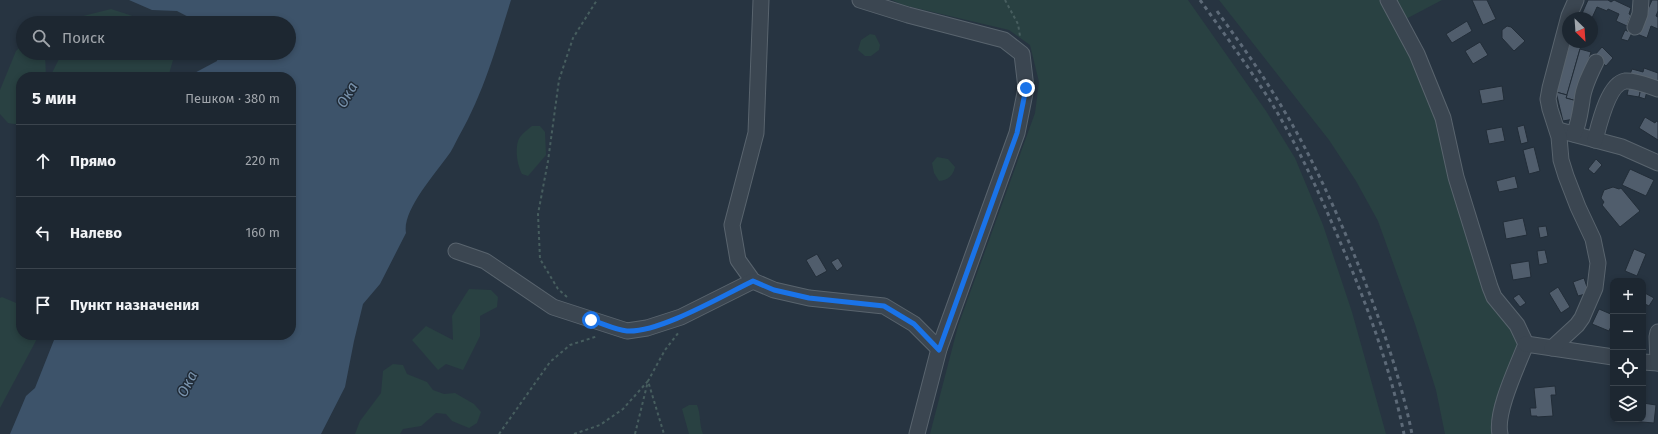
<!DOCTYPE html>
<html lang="ru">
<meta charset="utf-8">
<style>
:root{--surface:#1d2731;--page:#252f39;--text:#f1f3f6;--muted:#a0a5ab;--line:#3b444d}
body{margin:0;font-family:"Fira Sans",sans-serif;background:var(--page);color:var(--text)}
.controls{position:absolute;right:12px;bottom:12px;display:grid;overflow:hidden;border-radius:8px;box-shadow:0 2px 6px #0003}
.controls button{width:36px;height:36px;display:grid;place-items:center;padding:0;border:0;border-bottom:1px solid var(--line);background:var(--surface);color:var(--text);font:20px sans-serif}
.compass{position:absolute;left:1562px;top:12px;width:36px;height:36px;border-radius:50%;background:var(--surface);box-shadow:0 2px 6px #0003;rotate:155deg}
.stop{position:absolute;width:12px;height:12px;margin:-9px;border:3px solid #1a73e8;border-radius:50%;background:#fff}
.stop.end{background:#1a73e8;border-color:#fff;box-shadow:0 1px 4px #0008}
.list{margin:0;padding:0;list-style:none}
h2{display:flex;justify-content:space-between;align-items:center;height:52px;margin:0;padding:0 16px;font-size:17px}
h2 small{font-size:13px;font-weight:400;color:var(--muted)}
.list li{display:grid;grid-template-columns:26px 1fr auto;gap:12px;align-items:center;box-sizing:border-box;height:72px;padding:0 16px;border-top:1px solid var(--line)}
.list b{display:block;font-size:15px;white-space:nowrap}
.list em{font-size:13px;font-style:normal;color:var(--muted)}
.icon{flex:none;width:22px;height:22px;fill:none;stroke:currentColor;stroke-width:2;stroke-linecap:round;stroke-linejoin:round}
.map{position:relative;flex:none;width:1658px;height:434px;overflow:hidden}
.search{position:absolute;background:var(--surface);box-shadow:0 2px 6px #0003;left:16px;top:16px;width:280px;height:44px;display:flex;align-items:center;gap:10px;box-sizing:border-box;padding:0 14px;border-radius:22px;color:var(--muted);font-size:15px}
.panel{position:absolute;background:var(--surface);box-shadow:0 2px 6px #0003;left:16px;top:72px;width:280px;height:268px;border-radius:16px}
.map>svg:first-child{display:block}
.green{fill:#294142}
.water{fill:#3d536a}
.building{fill:#505d6c;stroke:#222d38}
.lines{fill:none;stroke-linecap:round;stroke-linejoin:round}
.minor-casing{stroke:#59646e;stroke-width:17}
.path{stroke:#475e5f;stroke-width:2;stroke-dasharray:3 3;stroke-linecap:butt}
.minor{stroke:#3b4651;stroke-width:15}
.rail{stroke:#5d6a78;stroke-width:3;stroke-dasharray:4 4;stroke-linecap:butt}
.route{stroke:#1a73e8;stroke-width:5}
.labels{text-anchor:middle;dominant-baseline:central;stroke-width:3;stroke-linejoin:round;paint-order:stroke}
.water-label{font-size:15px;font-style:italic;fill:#7993ad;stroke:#202b37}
</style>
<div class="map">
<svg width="1658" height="434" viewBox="0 0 1658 434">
<rect width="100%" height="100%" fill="#273441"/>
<g class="green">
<path d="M892,0H1188L1266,111L1295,158L1323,225L1352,312L1386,434H930L958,326L1035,113L1039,82L1030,45L1009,30L903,5Z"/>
<path d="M1219,0H1385L1438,120L1449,173L1520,340C1513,360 1489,415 1492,434H1445L1436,390L1415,324L1378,221L1356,181L1329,140Z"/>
<path d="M1392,0H1442L1404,20Z"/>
<path d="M111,9L154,23H72L83,16Z"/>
<path d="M870,34L875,35L880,45L879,50L871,56H865L858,50L861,40Z"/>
<path d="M23,44V53H45L46,77H21V125L8,123L0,114V90L16,51Z"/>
<path d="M59,53H175L169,74L166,77H50L59,59Z"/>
<path d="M532,126H540L545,132L546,155L528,176L522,174C517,165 514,146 520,137C523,133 528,129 532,126Z"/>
<path d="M937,157L948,159L955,167C953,176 948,180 939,181L934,173L932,163Z"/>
<path d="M469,289L491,290L498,297L497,307L480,316V336L463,370L446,364L438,370L412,340L426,326L453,340L452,316Z"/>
<path d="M2,297L21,305V335H39L0,408V298Z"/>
<path d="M393,364L403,365L407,374L427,382L433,390L444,394L455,393L474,404L481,412L477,423L469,428L452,421L446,414L436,413L421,426L403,429L400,434H355L360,421L381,393L383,371Z"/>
<path d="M689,405H697C701,414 699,424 703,434H689L682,409Z"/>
</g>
<path class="water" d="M129,0H511C496,48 484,92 459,136C455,143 452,151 447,157C434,175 402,211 406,233L380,284L363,304L354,341L345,387L321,434H10L26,396L35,388L56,335H291V77H187L217,61L219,53H289V23H200L177,11L152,10Z"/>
<g class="building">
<path d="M1472,0H1487L1496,19L1483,25Z"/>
<path d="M1588,0H1608L1611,2L1614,0L1631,8L1629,14L1631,15L1627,26L1616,21L1619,14L1608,9L1607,11L1597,7L1592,18H1580Z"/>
<path d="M1652,0H1658V11L1656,16L1658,17V29L1651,26L1647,38L1637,34Z"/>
<path d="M1467,21L1472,31L1452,43L1446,34Z"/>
<path d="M1507,26L1511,27L1525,41L1514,51L1502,38V30Z"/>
<path d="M1625,30L1632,33L1628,41L1621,39Z"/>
<path d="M1480,42L1488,55L1473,64L1465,51Z"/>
<path d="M1570,42H1582L1567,95L1556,92Z"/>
<path d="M1602,47L1613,58L1606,66L1594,56Z"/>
<path d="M1580,49L1591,52L1577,101L1566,98Z"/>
<path d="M1644,68L1658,73V82L1629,77L1632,69L1643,72Z"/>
<path d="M1502,86L1504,100L1482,104L1479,90Z"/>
<path d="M1629,86L1641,88L1639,97L1627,95Z"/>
<path d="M1641,88L1647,91L1645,99L1639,97Z"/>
<path d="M1556,92L1567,95L1566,98L1577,101L1578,110L1573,111L1574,119L1563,121Z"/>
<path d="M1645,117L1655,123L1656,121L1658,122V140L1639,128Z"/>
<path d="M1524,125L1528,142L1521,144L1517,127Z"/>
<path d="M1502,127L1505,141L1489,144L1486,130Z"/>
<path d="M1534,147L1540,171L1529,174L1523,150Z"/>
<path d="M1596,159L1602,165L1594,174L1588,169Z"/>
<path d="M1630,169L1654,180L1646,196L1622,185Z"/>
<path d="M1515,176L1518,188L1499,192L1496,181Z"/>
<path d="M1613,187L1619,189L1621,188L1640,211L1620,227L1602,205L1604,202L1601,198L1604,190Z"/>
<path d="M1523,218L1527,235L1506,239L1503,222Z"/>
<path d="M1546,226L1548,236L1540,238L1538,227Z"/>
<path d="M1634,249L1646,254L1637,276L1625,271Z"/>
<path d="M1545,250L1548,263L1539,265L1537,251Z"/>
<path d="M817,254L827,271L816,277L806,260Z"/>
<path d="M838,258L843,266L837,271L831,262Z"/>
<path d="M1529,261L1531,277L1513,280L1510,264Z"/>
<path d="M1584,278L1589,293L1578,296L1573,282Z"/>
<path d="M1558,287L1570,307L1561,313L1549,293Z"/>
<path d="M1643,292L1654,298L1649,306L1643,303Z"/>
<path d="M1519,294L1526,303L1520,307L1513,298Z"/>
<path d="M1599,309L1613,315V322L1609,331L1592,324Z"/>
<path d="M1555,386L1556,395H1551L1553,416L1537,417V416H1531L1530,408H1536L1534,388Z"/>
<path d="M1643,403L1656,405L1654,423L1629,421L1630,419H1643Z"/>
</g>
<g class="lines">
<g class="minor-casing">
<g id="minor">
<path d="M761,0L756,133L732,225L738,260L753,281L774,290L809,298L884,306L914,324L939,349"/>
<path d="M860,0L908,15L1004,40L1022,54L1026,88L1017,133L939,349L917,434"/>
<path d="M1388,0L1417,54L1443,118L1456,177L1490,287L1494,297L1517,325L1526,344C1518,365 1495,412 1500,434"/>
<path d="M1635,27L1640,14L1641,0"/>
<path d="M1558,130L1622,147L1658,163"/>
<path d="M1574,134C1579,123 1580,113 1582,101C1583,88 1590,74 1596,62"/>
<path d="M1595,140C1599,125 1608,84 1625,81C1636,80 1648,86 1658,89"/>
<path d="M456,251L485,261L553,307L627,331L647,328L681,317L753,281"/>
<path d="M1526,344L1613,357"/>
<path d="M1552,348L1577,325L1582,318L1595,288L1598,263L1593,239L1578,207L1566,176L1561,160L1559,137L1550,109L1548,99L1550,88L1569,16L1576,0"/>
<path d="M1643,362L1658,363"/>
<path d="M1658,363L1657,337L1658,332"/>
</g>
</g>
<g class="path">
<path d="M1005,0L1018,24L1020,36"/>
<path d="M567,297L558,289L540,259L538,214L548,161L559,80L573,38L597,0"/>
<path d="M499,434L550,362L570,345L598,336"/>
<path d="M574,434L600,425L623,409L648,381L664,434"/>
<path d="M635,434L648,381L665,350L679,332"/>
</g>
<use href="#minor" class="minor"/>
<g class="rail">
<path d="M1200,0C1223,32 1247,65 1269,99C1299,147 1322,199 1344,251C1369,310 1391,371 1404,434"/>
<path d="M1217,11C1237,39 1257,66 1275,96C1305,143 1329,195 1351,247C1376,308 1399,370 1412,434"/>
</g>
</g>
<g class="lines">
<path class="route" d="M591,320C602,323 615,330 627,331C659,333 722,296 753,281L774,290L809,298L884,306L914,324L939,350L1017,133L1026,88"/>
</g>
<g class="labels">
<g class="water-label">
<text transform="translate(347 95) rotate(-60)">Ока</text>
<text transform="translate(187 384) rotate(-63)">Ока</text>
</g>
</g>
</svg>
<div class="controls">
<button>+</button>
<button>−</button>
<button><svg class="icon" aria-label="locate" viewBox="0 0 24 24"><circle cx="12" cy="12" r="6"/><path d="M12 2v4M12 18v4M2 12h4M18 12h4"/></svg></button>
<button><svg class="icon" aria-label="layers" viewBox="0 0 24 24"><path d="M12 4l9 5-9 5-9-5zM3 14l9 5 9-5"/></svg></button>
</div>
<svg class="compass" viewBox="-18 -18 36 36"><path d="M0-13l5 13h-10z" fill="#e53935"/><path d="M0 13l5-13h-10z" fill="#a0a5ab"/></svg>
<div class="stop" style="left:591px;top:320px"></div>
<div class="stop end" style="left:1026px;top:88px"></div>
<div class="search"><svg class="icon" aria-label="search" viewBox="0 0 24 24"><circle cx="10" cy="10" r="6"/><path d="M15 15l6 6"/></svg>Поиск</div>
<section class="panel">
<h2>5 мин<small>Пешком · 380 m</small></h2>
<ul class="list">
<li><svg class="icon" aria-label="ahead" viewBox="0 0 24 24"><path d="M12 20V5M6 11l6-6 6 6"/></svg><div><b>Прямо</b></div><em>220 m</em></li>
<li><svg class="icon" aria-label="left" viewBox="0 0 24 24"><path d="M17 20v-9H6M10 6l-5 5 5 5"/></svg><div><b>Налево</b></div><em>160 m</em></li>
<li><svg class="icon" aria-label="arrive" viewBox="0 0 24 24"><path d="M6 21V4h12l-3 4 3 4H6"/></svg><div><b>Пункт назначения</b></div></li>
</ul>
</section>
</div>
